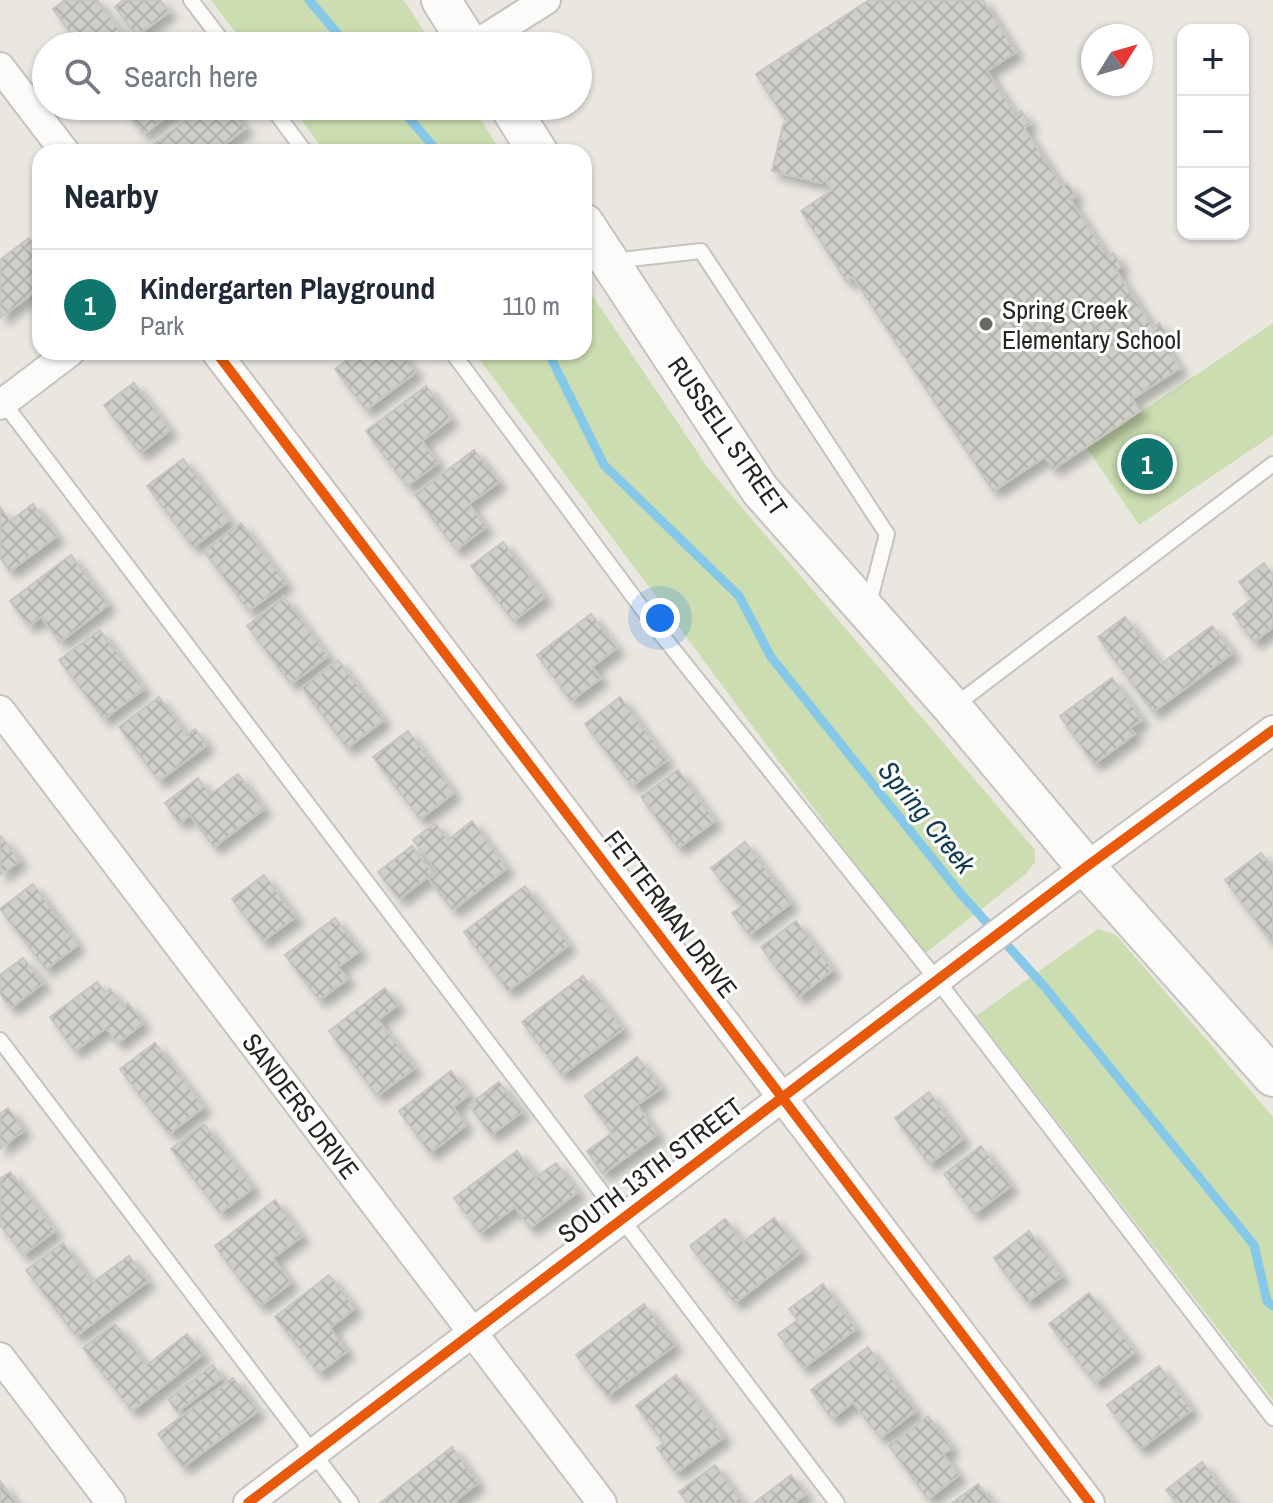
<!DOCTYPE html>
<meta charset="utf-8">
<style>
:root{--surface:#fff;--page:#f2f2f3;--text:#1f2937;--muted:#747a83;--line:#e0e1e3;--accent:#0f766e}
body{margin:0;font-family:"Archivo Narrow",sans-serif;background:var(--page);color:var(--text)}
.controls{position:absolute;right:24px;top:24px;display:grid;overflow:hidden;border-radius:16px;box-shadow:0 2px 6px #0004}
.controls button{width:72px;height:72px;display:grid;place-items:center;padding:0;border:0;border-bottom:2px solid var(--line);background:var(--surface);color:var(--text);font:40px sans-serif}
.compass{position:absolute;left:1081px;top:24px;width:72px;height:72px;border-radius:50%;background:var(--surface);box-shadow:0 2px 6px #0004;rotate:53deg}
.you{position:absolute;left:660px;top:618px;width:28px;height:28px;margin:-20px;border:6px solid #fff;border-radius:50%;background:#1a73e8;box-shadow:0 0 0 12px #1a73e833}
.badge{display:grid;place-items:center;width:52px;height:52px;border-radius:50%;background:var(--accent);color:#fff;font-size:26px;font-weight:700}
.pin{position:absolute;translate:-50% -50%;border:4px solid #fff;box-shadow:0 2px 8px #0006}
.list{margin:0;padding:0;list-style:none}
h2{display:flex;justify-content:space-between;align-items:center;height:104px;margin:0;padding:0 32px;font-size:34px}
h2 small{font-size:26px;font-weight:400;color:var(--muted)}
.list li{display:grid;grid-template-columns:52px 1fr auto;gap:24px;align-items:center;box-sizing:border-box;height:112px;padding:0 32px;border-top:2px solid var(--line)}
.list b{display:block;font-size:30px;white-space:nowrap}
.list p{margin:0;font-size:26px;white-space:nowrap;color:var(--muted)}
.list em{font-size:26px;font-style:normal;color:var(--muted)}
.icon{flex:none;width:44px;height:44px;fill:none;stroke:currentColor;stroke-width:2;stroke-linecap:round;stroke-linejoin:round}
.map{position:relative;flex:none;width:1273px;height:1503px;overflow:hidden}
.search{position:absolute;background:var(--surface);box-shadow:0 2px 6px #0004;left:32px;top:32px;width:560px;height:88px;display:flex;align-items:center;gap:20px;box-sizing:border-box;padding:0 28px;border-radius:44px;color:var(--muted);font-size:30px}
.panel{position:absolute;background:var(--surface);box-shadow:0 2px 6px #0004;left:32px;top:144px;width:560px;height:216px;border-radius:24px}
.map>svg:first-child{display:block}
.park{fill:#cbddb1}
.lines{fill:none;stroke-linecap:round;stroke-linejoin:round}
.stream{stroke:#85c8e8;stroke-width:9}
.building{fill:url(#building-cross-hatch);stroke:#c7c5c0;stroke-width:2;filter:url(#shadow)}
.service-casing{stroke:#c4c3be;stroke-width:18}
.minor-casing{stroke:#c4c3be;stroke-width:32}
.secondary-casing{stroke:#c4c3be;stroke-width:42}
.service{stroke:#fcfbfa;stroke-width:14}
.minor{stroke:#fcfbfa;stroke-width:28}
.secondary{stroke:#fcfbfa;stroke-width:38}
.cycleway-casing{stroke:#fff;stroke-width:15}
.cycleway{stroke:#e8590c;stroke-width:10}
.poi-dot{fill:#6a6963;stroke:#fff;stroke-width:3}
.labels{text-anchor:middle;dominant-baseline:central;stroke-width:6;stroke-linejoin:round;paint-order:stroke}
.poi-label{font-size:26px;fill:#262520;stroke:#fff;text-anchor:start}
.street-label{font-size:26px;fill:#262520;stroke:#fff}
.water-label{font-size:28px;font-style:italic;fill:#123c50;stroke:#fff}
</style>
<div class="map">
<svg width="1273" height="1503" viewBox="0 0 1273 1503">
<defs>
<pattern id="building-cross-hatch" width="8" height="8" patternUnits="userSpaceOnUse" patternTransform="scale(2)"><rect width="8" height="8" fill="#cfcec9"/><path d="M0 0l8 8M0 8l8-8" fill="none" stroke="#b2b1ac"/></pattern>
<filter id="shadow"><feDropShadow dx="7" dy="7" stdDeviation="4" flood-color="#0004"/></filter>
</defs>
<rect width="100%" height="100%" fill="#e9e7e0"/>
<g class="park">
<path d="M211,0H404L433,46H246Z"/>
<path d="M291,106H472L501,152H325Z"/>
<path d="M584,283L708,468L1035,850V862L1026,874L923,955L474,352H584Z"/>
<path d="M1273,323V435L1139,525L1087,448Z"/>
<path d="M1098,929L1116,935L1273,1117V1400L976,1016Z"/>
</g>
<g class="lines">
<g class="stream">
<path d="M309,0L348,46"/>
<path d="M399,106L438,152"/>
<path d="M548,352L604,465L739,596L771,657L961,894L1043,985L1254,1245L1267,1301L1273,1306"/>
</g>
</g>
<g class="building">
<path d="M65,0H97L129,43L125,46H80L53,9Z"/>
<path d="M123,0H160L169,12L136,36L115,7Z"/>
<path d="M869,0H983L1016,52L987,71L1016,115L1021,111L1030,124L1024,128L1062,186L1067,183L1076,196L1070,199L1108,257L1113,253L1122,266L1116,270L1153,327L1159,323L1169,338L1163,342L1180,368L1132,399L1140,411L1053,469L1045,457L993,491L853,277L847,282L801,211L832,190L825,180L821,183L772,171L783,125L787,122L756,74Z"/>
<path d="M122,106H181L144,134Z"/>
<path d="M204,106H229L246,128L214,152H154L150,147Z"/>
<path d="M29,238L40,253V288L0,318V260Z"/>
<path d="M358,352H400L416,372L366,410L335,369Z"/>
<path d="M134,383L170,430L140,453L104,405Z"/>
<path d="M426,386L451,419L422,441L438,463L407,486L366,431Z"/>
<path d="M474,450L499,482L469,504L486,527L456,550L415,495Z"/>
<path d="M183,459L229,520L193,547L147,486Z"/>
<path d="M33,504L57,536L10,571L0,558V507L10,521Z"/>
<path d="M241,523L286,583L249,611L204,551Z"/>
<path d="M503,542L545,597L513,621L471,566Z"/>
<path d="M71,555L108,605L60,642L41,617L29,626L10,601Z"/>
<path d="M1264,563L1273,575V627L1254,642L1233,614L1252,599L1239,582Z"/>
<path d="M284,597L328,656L291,684L247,626Z"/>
<path d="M591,614L617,648L592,667L601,678L571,701L537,655Z"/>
<path d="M1125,617L1161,664L1212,626L1233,653L1153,712L1098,637Z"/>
<path d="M100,630L144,689L104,719L59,660Z"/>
<path d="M338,660L384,720L347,748L302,688Z"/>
<path d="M1112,678L1142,720L1130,728L1135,734L1094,764L1060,716Z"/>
<path d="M159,697L187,735L195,729L207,745L159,781L119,727Z"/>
<path d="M620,697L667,760L632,786L585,724Z"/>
<path d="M408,731L454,793L420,819L373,757Z"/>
<path d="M678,770L715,821L678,848L641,797Z"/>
<path d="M238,774L264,809L214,847L190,815L179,823L165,803L198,778L210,795Z"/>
<path d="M472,821L507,868L453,910L428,878L437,872L413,840L435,823L448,840Z"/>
<path d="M1,836L20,861L0,875V837Z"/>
<path d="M745,842L791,903L749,935L732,913L741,907L711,868Z"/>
<path d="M412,846L433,873L399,899L378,872Z"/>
<path d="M1261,853L1273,869V944L1225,880Z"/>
<path d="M264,875L296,917L263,941L232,899Z"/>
<path d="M33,884L78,945L46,969L0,909Z"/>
<path d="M525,886L569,945L508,991L464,932Z"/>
<path d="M335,918L360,951L338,967L348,979L319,1000L285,955Z"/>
<path d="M796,921L833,970L798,997L761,947Z"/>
<path d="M23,958L43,983L11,1008L0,994V975Z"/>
<path d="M583,976L623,1029L562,1075L522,1022Z"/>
<path d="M97,982L105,992L110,989L123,1007L128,1003L143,1023L118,1043L106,1028L75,1051L50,1017Z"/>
<path d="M385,988L398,1005L378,1020L415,1068L377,1096L329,1031Z"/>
<path d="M155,1043L204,1107L169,1134L120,1069Z"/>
<path d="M637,1057L661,1088L637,1105L658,1134L603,1174L587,1151L612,1133L585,1096Z"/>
<path d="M451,1071L469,1095L453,1107L466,1125L430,1153L399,1111Z"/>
<path d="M499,1082L522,1112L491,1135L469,1105Z"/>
<path d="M929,1092L963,1139L929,1164L895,1118Z"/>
<path d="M8,1108L24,1130L0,1149V1114Z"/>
<path d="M204,1124L253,1188L220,1213L171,1149Z"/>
<path d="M981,1146L1011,1186L974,1214L944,1174Z"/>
<path d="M517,1151L536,1177L556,1163L578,1192L530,1228L515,1207L480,1233L454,1198Z"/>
<path d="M10,1172L55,1231L23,1255L0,1225V1179Z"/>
<path d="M275,1200L302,1236L273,1258L291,1283L260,1306L215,1246Z"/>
<path d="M774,1218L801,1252L735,1303L690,1246L725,1219L743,1242Z"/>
<path d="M1029,1231L1062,1276L1027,1302L994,1258Z"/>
<path d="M63,1243L92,1283L129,1256L148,1281L76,1336L26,1270Z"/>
<path d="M329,1275L355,1308L330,1328L347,1351L319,1373L275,1317Z"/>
<path d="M823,1284L856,1329L803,1368L778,1334L798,1320L789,1309Z"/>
<path d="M1089,1293L1135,1352L1095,1383L1049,1324Z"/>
<path d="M644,1304L675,1345L607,1396L576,1355Z"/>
<path d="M115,1324L147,1365L187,1334L203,1354L132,1411L83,1348Z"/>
<path d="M868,1347L916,1411L880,1438L853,1402L832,1419L811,1390Z"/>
<path d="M213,1365L222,1378L177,1412L168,1399Z"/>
<path d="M1159,1366L1192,1410L1140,1449L1107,1405Z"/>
<path d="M676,1375L724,1437L676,1473L657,1448L664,1443L636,1406Z"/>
<path d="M233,1378L258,1411L183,1467L158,1434Z"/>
<path d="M928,1416L952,1448L943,1454L959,1475L928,1499L889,1446Z"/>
<path d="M452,1447L478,1483L455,1501L457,1503H380Z"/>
<path d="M1202,1462L1233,1503H1177L1166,1490Z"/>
<path d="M715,1465L743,1503H688L679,1492Z"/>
<path d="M791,1475L806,1494L793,1503H754Z"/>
<path d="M0,1481L16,1503H0Z"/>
<path d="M978,1484L992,1503H952Z"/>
</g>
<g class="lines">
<g class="service-casing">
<g id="service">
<path d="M191,0L226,46"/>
<path d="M271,106L305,152"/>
<path d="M612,261L701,251L887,534L868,607"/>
<path d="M452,352L661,634L937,980L1273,1418"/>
<path d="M0,398L837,1503"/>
<path d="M953,707L1273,464"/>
<path d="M0,1040L351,1503"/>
</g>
</g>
<g class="minor-casing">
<g id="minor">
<path d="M473,46L546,0"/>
<path d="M0,67L65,152"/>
<path d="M216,352L1090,1503"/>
<path d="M0,405L70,352"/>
<path d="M0,710L602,1503"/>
<path d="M0,1357L111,1503"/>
<path d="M248,1503L1086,867L1273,730"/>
</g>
</g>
<g class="secondary-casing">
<g id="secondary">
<path d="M441,0L470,46"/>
<path d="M509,106L538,152"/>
<path d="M584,223L760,490L952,707L1086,867L1273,1077"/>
</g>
</g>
<use href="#service" class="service"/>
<use href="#minor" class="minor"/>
<use href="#secondary" class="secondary"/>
<g class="cycleway-casing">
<g id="cycleway">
<path d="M216,352L1090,1503"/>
<path d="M248,1503L1086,867L1273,730"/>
</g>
</g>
<use href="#cycleway" class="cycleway"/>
</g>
<circle class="poi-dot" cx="986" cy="324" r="8"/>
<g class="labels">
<g class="poi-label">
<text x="1002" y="309">Spring Creek<tspan x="1002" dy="30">Elementary School</tspan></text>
</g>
<g class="street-label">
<text transform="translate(728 436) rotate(55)">RUSSELL STREET</text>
<text transform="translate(671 914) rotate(53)">FETTERMAN DRIVE</text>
<text transform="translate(301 1106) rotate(53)">SANDERS DRIVE</text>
<text transform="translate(650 1170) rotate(-37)">SOUTH 13TH STREET</text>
</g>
<g class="water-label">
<text transform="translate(927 817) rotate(51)">Spring Creek</text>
</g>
</g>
</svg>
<div class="controls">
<button>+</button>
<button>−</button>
<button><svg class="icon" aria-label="layers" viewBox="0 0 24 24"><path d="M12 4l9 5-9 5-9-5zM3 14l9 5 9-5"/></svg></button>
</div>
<svg class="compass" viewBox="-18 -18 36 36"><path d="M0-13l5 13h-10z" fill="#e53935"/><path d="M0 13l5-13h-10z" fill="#747a83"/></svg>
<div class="you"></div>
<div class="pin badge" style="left:1147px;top:464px">1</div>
<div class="search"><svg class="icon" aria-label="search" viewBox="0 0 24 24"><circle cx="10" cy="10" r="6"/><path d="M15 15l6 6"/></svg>Search here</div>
<section class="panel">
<h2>Nearby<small></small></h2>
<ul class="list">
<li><span class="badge">1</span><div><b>Kindergarten Playground</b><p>Park</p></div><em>110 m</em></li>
</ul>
</section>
</div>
